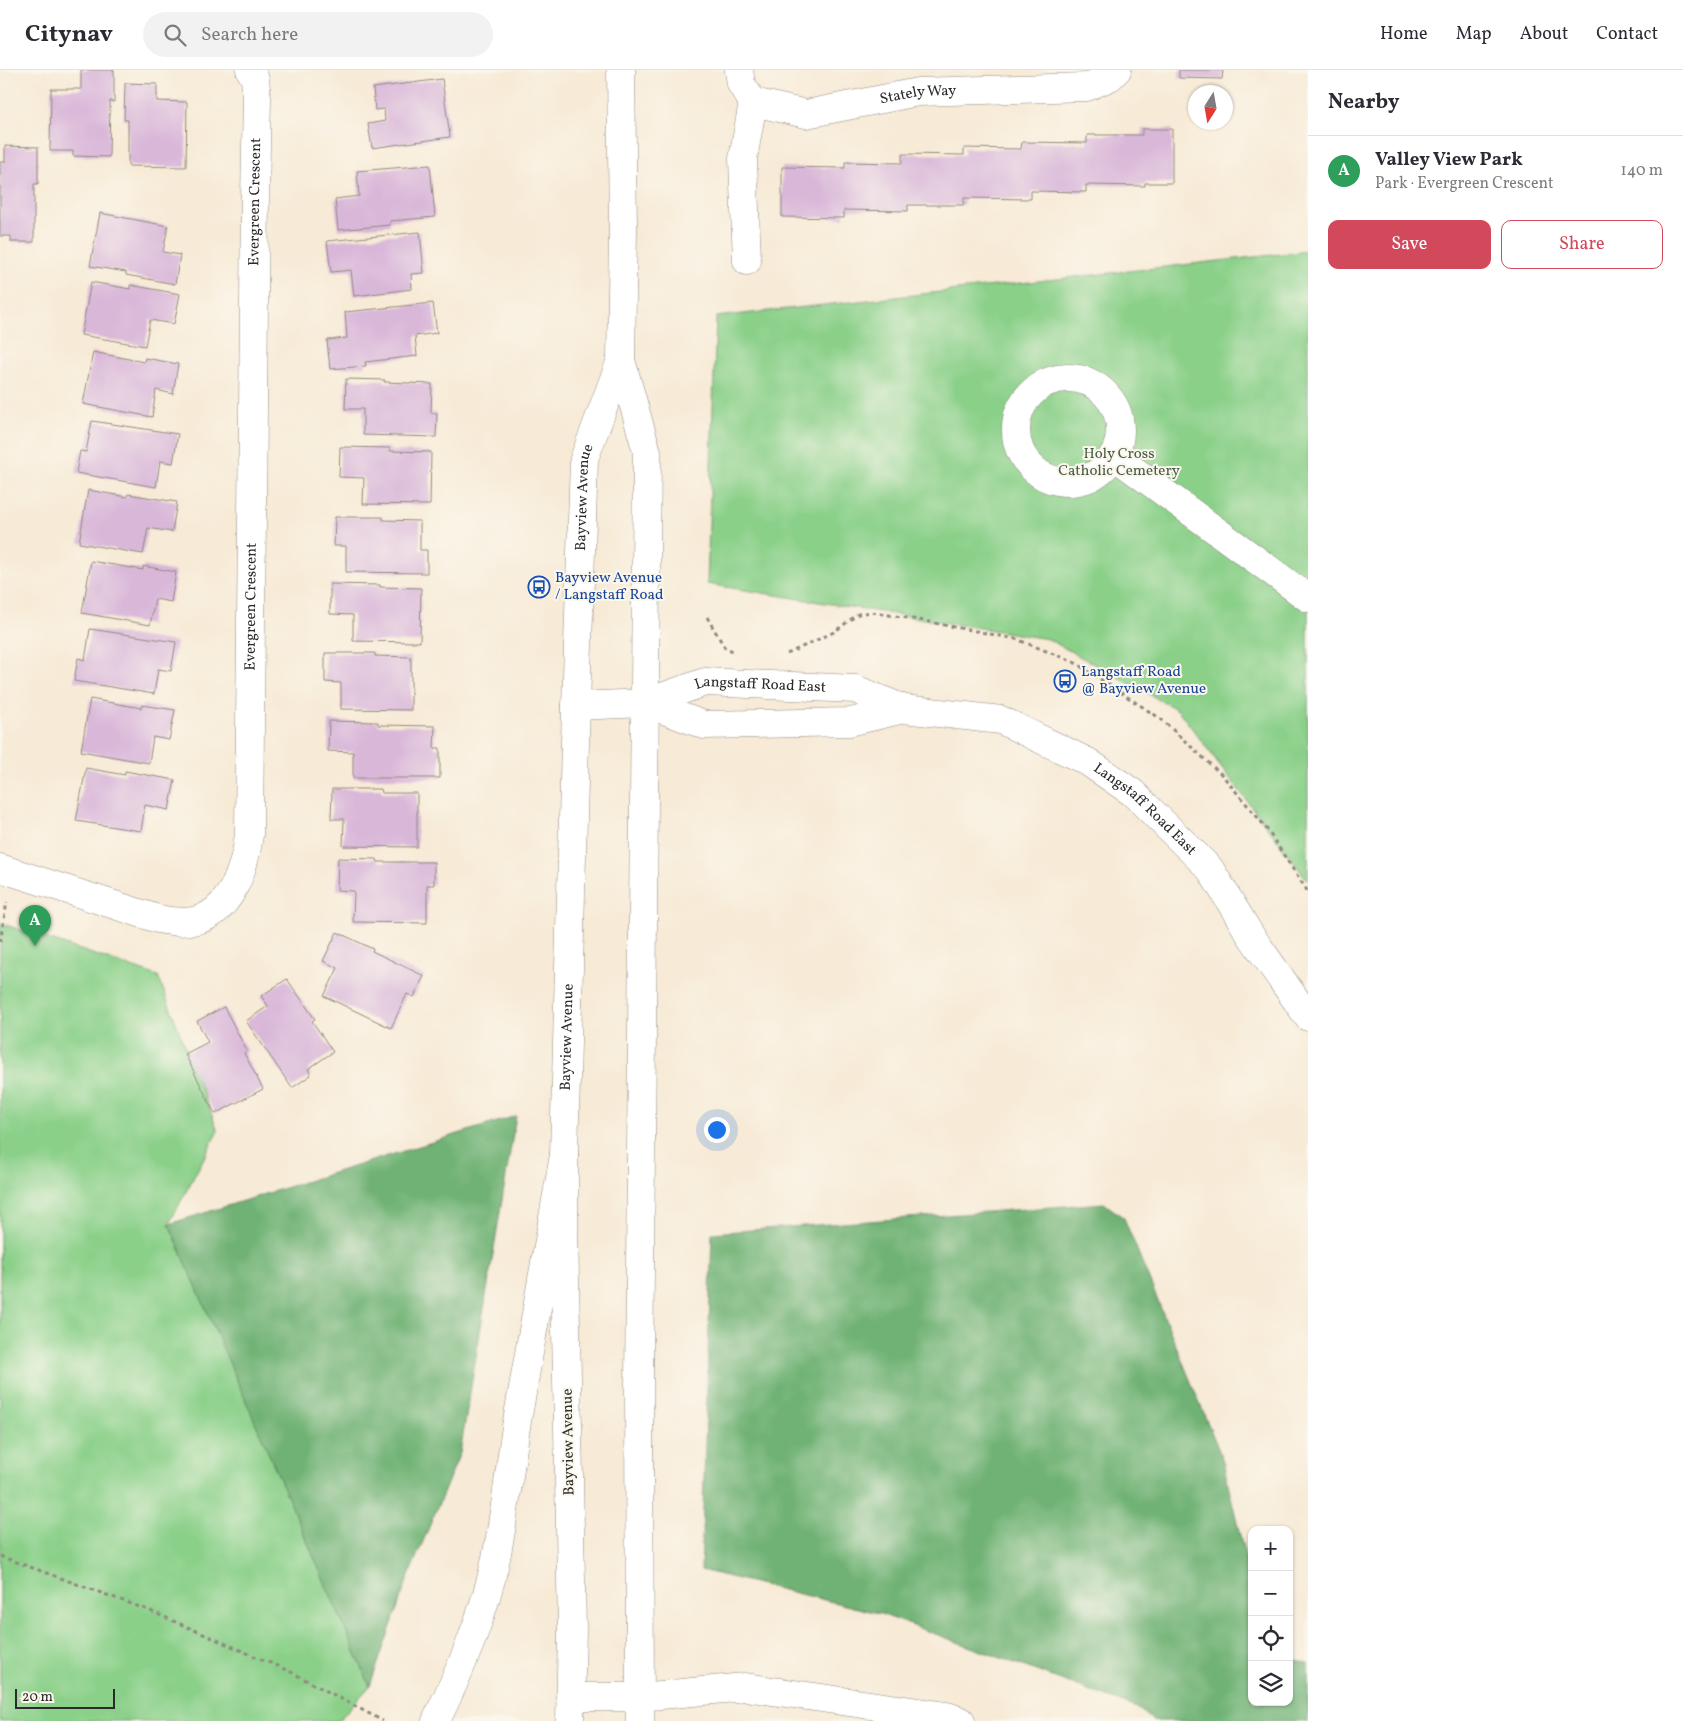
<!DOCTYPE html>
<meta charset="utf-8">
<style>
:root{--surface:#fff;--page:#f2f2f3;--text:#2b2b33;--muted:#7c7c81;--line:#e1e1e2;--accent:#d1495b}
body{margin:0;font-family:Vollkorn,serif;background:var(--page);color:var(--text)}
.controls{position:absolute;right:15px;bottom:15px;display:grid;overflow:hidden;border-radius:10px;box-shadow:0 1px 4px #0004}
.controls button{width:45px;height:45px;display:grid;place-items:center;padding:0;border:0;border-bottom:1px solid var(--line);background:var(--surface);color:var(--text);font:25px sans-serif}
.compass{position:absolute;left:1188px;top:15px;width:45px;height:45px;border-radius:50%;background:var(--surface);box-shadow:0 1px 4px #0004;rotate:191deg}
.scale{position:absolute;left:15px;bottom:12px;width:100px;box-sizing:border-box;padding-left:5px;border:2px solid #2b2b2b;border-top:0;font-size:14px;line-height:18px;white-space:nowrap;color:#2b2b2b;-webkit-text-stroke:4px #fbf7ec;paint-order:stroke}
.you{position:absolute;left:716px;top:1059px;width:18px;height:18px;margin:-12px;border:4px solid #fff;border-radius:50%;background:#1a73e8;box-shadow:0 0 0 8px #1a73e833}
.badge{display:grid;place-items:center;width:32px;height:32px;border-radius:50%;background:var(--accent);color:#fff;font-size:16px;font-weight:700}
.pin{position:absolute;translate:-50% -41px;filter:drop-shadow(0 1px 2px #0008)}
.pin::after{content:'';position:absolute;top:26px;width:18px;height:15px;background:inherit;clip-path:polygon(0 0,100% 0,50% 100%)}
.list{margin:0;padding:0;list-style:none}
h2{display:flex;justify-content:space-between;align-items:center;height:65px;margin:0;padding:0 20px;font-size:21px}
h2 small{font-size:16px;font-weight:400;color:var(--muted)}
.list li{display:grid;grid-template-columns:32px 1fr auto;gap:15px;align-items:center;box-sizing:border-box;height:70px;padding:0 20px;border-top:1px solid var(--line)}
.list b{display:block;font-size:19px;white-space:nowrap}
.list p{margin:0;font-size:16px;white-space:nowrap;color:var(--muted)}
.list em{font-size:16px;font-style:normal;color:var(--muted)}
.actions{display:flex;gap:10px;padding:15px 20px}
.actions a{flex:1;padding:11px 0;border:1px solid var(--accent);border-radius:10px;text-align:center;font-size:18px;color:var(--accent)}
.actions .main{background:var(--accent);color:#fff}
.icon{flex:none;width:28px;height:28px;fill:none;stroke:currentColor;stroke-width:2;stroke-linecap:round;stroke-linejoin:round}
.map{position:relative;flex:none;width:1308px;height:1651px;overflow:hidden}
header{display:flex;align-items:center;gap:30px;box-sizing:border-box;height:70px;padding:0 25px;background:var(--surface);border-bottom:1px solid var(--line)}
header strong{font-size:24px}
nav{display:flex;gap:28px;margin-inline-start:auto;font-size:18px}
.search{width:350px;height:45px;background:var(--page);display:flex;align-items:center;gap:12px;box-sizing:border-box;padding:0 18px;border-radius:28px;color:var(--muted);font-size:19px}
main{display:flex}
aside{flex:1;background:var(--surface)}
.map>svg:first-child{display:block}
.green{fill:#8ad089;stroke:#5a7e5a}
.forest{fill:#6fb275;stroke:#4d6e50}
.building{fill:#d9b7d9}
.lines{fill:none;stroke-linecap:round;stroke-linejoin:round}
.minor-casing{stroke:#918a80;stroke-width:29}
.major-casing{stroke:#918a80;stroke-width:29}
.highway-casing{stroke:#918a80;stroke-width:29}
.path{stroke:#918a80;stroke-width:3;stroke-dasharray:4 4;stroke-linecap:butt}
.minor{stroke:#fff;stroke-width:28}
.major{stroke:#fff;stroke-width:28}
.highway{stroke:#fff;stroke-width:28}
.labels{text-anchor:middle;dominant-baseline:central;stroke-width:4;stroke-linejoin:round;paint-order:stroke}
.street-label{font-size:15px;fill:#2b2b2b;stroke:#fbf7ec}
.park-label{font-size:15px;fill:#485d47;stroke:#fbf7ec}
.transit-label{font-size:15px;fill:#164399;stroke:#fbf7ec;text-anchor:start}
</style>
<header>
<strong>Citynav</strong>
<div class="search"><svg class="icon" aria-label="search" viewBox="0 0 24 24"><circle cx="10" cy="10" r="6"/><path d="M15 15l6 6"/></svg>Search here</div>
<nav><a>Home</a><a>Map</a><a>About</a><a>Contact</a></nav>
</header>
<main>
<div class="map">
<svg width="1308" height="1651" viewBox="0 0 1308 1651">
<rect width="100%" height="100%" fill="#fbf7ec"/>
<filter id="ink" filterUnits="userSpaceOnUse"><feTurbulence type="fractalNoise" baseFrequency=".02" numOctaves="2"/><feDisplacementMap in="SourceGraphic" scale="10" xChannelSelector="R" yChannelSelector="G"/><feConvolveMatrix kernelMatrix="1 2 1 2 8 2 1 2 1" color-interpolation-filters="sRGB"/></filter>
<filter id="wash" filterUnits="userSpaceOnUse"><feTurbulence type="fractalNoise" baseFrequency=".0096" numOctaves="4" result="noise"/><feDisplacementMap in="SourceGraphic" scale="20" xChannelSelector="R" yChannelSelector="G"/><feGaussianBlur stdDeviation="1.12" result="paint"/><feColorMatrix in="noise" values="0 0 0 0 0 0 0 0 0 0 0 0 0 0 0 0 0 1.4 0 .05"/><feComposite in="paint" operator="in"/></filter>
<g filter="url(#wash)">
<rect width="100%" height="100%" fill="#f7ead6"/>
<g class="green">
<path d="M1308,181V811L1178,640L1048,569L707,514L716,247Z"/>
<path d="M0,853L158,906L218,1061L169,1154L370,1616L338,1651H0Z"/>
</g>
<g class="forest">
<path d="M516,1046L460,1383L409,1505L370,1616L169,1154Z"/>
<path d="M1104,1133L1124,1148L1222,1388L1252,1516V1632H1289V1590L1308,1593V1651H1153L1140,1639L878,1543L701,1500L712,1163Z"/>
</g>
<g id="blocks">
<g class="building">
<path d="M81,0H114V32L110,31L109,87L73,86V81H50L51,19H81Z"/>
<path d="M1179,0H1223L1222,9L1179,8Z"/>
<path d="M442,9L450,67L372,78L368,54L385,51L384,39L375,40L373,18Z"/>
<path d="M125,13L157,14V31L187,32L186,97L128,96V50H124Z"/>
<path d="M1142,59H1172V113H1145V116L1086,115V122L1031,121V129L964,128V135H908V141L844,140V148L782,147V97L845,98V92L902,93V84L964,85V78L1021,79L1022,72L1087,73V65H1142Z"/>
<path d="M5,76L38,77V114H34V172H11V166H0V92H5Z"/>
<path d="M430,95L435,147L390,151V155L338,160L335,129L359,126L357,101Z"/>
<path d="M100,143L168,156L163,182L180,185L175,214L126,205V202L90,196Z"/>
<path d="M420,162L424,203L411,204L412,219L354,226L351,200L331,202L327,171Z"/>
<path d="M91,212L130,219V215L180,224L174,254L150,250L145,276L81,265Z"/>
<path d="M433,233L437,263L415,266L417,286L365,292L366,296L330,299L327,270L347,268L345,242Z"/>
<path d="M93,282L144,292L145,288L178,294L173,324L156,320L152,347L83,334Z"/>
<path d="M346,309L385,310L384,312L432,314L431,343H437L436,367L363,365V339H345Z"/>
<path d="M92,351L178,364L173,393L160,391L156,417L76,403L80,381L86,382Z"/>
<path d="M340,377L390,378V381L431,382L430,435L363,434L364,408L339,407Z"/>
<path d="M88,420L127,427L128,424L177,432L172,462L148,458L143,484L79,473Z"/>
<path d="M335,447H383V450L420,451V480H427V503L346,502V476H334Z"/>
<path d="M91,491L143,500V496L176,502L171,532L155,529L150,555L82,543Z"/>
<path d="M330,514L380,515V517L421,518L420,572L353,571V545L330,544Z"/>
<path d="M90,559L176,572L171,601L158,599L154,624L74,611L78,588L85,590Z"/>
<path d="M325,583H375V586L411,587V640L341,639V613L325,612Z"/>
<path d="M90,629L141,638L142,635L175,640L169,670L153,667L149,693L81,681Z"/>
<path d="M329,651L378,652V655L435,656L434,678H440V708H353V682L328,681Z"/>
<path d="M86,698L125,705V701L175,710L169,740L145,735L141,761L76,751Z"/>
<path d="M332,719H381L382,723H417V777L343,776L344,749H331Z"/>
<path d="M338,788L377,789L378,792H434V815H427V853L353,852L354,821L337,820Z"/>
<path d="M337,862L373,879L372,881L424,906L414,927L407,924L391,958L324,926L338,898L323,891Z"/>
<path d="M287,909L315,949L312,951L333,982L308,999L311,1005L292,1018L246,951L268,936L261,926Z"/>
<path d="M224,937L247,981L244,983L263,1019L215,1044L185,984L208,972L197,951Z"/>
</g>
</g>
</g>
<g filter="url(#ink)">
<use href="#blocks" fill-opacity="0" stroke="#918a80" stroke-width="1"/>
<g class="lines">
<g class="minor-casing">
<g id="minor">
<path id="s1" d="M739,0L741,14L753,32L806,44L918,22L1087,17L1110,7L1117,0"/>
<path d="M747,191L743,89L753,32"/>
<circle cx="1068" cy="360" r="52"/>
<path d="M1113,385L1308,528"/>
<path d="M645,633L704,655L850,652L904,639"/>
<path id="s2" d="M576,636L645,633L705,612L855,619L904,639L1001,650L1088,692L1133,723L1210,799L1251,866L1308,947"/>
<path id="s3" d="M0,798L158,849C170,851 181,853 193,851C231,844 245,797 249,765L255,127L257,28L255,9L250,0"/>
</g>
</g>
<g class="major-casing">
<g id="major">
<path d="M621,0L623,160L621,290L647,382L639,1316L640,1651"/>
<path id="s4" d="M570,1651L572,1559L564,1159V1085L576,636L584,389L621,290"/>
</g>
</g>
<g class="highway-casing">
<g id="highway">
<path d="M570,1627H640L745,1617L947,1646L961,1651"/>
<path d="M436,1651C461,1599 484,1545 496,1488C505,1445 509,1401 516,1357C532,1267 548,1176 564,1085"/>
</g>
</g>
<g class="path">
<path d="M707,547L725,578L733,581"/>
<path d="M787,584L834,562L858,544L871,542L919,550L1016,569L1074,592L1161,649L1222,705L1264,755L1308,822"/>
<path d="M0,872L7,832"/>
<path d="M0,1486L148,1540L291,1602L383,1651"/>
</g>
<use href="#minor" class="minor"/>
<use href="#major" class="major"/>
<use href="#highway" class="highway"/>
</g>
</g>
<defs>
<g id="bus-ring" transform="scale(1.125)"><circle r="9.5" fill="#fbf7ec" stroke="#1a4fb4" stroke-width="1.5"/><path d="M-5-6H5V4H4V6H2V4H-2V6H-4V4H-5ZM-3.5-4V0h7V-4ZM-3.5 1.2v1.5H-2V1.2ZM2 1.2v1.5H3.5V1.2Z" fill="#1a4fb4"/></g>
</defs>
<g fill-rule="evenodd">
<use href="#bus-ring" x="539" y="517"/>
<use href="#bus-ring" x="1065" y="611"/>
</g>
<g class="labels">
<g class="street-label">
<text stroke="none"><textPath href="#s1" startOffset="204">Stately Way</textPath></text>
<text stroke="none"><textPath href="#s3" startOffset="944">Evergreen Crescent</textPath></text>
<text stroke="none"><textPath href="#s4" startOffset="1224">Bayview Avenue</textPath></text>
<text stroke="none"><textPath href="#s3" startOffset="539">Evergreen Crescent</textPath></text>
<text stroke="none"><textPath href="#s2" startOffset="188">Langstaff Road East</textPath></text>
<text stroke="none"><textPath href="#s2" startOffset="604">Langstaff Road East</textPath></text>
<text stroke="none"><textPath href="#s4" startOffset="684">Bayview Avenue</textPath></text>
<text transform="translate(569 1372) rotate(-91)">Bayview Avenue</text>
</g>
<g class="park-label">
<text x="1119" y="384">Holy Cross<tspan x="1119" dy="17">Catholic Cemetery</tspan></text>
</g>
<g class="transit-label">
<text x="555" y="508">Bayview Avenue<tspan x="555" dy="17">/ Langstaff Road</tspan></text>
<text x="1081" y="602">Langstaff Road<tspan x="1081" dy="17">@ Bayview Avenue</tspan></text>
</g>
</g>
</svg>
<div class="controls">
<button>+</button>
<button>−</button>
<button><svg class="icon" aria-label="locate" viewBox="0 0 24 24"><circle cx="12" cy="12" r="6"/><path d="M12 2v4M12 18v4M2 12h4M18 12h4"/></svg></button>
<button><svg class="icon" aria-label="layers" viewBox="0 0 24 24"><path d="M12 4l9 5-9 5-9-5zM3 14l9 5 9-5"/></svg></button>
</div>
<svg class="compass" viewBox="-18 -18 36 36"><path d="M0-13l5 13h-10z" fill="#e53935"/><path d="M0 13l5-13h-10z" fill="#7c7c81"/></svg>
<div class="scale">20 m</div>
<div class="you"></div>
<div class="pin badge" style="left:35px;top:876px;background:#2e9e5b">A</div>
</div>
<aside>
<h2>Nearby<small></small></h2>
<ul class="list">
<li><span class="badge" style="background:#2e9e5b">A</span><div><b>Valley View Park</b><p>Park · Evergreen Crescent</p></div><em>140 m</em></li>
</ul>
<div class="actions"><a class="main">Save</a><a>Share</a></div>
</aside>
</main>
